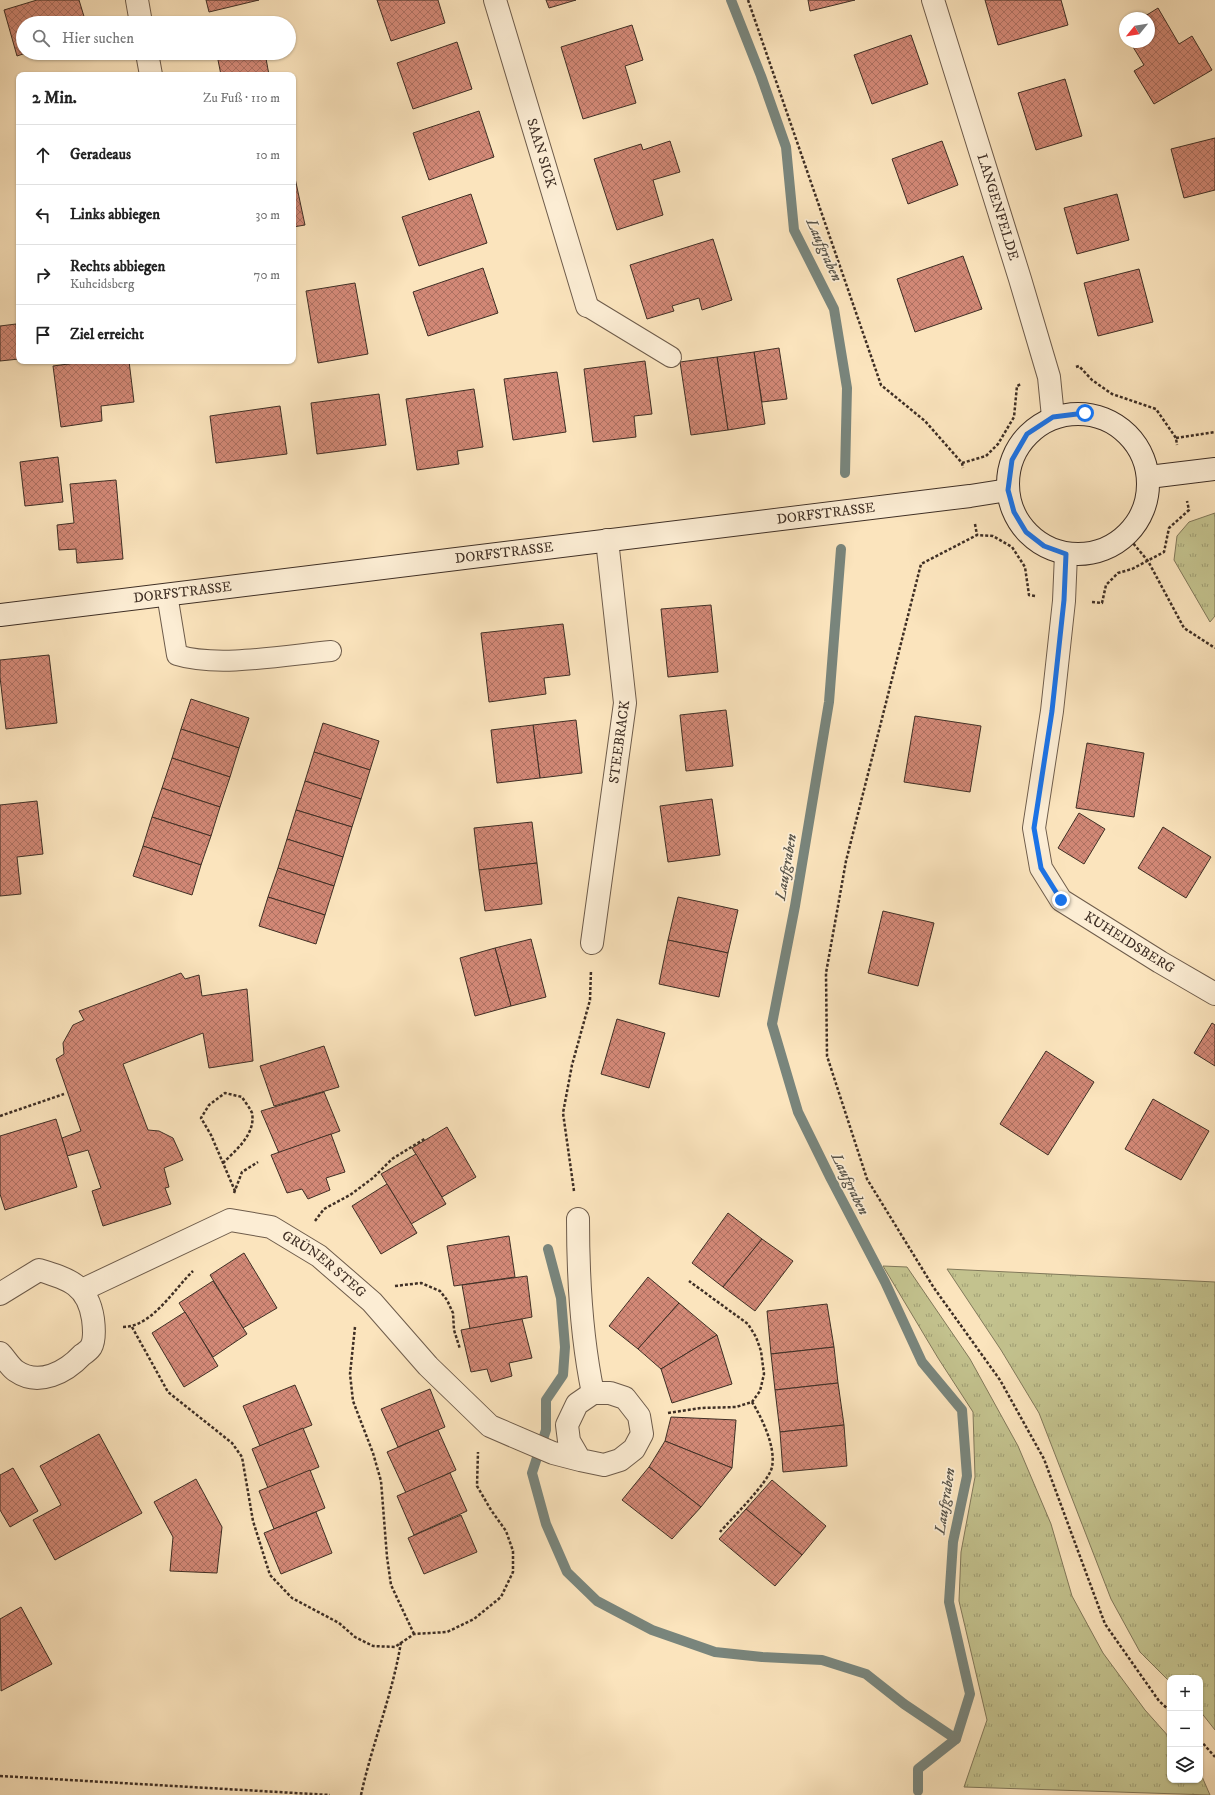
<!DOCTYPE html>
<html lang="de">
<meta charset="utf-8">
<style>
:root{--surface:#fff;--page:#f2f2f2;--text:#222;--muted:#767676;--line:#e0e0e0}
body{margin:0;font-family:"IM FELL DW Pica",serif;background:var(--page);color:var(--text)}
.controls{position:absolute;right:12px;bottom:12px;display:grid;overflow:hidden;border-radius:8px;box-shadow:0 1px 3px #0004}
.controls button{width:36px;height:36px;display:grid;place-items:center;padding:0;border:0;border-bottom:1px solid var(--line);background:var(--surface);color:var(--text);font:20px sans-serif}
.compass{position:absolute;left:1119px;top:12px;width:36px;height:36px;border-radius:50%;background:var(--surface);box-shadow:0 1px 3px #0004;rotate:240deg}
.stop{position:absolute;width:12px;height:12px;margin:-9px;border:3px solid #1a73e8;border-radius:50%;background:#fff}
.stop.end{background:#1a73e8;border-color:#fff;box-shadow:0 1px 4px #0008}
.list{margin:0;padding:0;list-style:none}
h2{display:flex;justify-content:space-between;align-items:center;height:52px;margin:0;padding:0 16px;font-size:17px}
h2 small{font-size:13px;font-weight:400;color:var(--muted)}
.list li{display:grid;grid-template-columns:26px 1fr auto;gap:12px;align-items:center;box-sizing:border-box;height:60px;padding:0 16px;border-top:1px solid var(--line)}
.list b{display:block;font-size:15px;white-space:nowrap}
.list p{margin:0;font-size:13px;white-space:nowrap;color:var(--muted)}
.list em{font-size:13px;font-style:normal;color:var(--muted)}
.icon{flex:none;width:22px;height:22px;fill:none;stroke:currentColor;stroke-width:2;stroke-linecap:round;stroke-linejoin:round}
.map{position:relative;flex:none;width:1215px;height:1795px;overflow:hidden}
.search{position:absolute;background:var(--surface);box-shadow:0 1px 3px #0004;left:16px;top:16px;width:280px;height:44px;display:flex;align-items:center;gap:10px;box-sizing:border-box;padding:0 14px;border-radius:22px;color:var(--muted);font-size:15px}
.panel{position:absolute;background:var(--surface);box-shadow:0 1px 3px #0004;left:16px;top:72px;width:280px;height:292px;border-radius:8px}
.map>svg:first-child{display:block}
.grass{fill:url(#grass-tufts);stroke:#81785a}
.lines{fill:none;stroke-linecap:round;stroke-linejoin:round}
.stream{stroke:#79857c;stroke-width:10}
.building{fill:url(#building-cross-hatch);stroke:#3f2f25}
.lane-casing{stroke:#6e5c4b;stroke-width:22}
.street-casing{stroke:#6e5c4b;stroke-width:24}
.secondary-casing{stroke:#3f2f25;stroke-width:24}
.path{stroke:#3f2f25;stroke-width:2.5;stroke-dasharray:3 2;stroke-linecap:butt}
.lane{stroke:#fcedd4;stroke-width:20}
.street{stroke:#fcedd4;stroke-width:22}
.secondary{stroke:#fcedd4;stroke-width:22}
.route{stroke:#1a73e8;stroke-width:5}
.labels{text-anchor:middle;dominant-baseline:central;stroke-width:3.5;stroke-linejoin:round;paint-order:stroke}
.street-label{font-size:14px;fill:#3f2f25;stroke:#fcedd4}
.water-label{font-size:15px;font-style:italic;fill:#575349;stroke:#fcedd4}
</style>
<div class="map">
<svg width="1215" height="1795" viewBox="0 0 1215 1795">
<defs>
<pattern id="grass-tufts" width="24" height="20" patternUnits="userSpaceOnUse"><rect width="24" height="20" fill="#c3c28e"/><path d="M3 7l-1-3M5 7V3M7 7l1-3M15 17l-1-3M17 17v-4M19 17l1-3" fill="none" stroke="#a09e74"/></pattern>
<pattern id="building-cross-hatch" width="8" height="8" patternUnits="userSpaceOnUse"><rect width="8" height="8" fill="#d28876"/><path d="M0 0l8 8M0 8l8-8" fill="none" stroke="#ac7061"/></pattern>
</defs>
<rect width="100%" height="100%" fill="#fbe4bd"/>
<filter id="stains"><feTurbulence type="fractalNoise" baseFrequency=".005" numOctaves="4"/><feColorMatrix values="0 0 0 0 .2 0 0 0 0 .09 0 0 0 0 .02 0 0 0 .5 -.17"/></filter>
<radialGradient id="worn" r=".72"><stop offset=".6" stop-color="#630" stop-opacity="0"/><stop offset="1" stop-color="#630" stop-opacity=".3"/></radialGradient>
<g class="grass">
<path d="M1215,513V616L1210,622L1174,560L1177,536L1189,522Z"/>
<path d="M883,1266L907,1267L970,1359L1018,1446L1051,1524L1072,1596L1103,1653L1145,1710L1170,1738V1780H1200V1772L1210,1795L964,1787L987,1720L959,1601L961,1552L975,1477L973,1412L938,1358Z"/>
<path d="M947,1269L1215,1282V1730L1200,1711V1678H1170V1682L1140,1652L1111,1599L1039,1413L1001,1350Z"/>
</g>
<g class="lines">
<g class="stream">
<path d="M731,0L761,76L786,147L794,230L834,309L847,388L845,473"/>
<path d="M841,549L829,702L795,906L772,1024L798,1112L831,1179L885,1282L922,1362L962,1410L967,1476L953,1542L949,1602L970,1694L956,1739L918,1769V1791"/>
<path d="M548,1249L561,1298L565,1347L563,1375L546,1400V1430L532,1473L546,1524L567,1572L597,1601L652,1630L715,1652L762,1657L822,1660L866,1674L904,1704L956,1739"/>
</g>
</g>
<g class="building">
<path d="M37,0H79L86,23H23V53H26L17,56L4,10Z"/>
<path d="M206,0H259L209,12Z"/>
<path d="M377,0H438L445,23L391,41Z"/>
<path d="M546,0H576L549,8Z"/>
<path d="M808,0H855L810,11Z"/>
<path d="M985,0H1061L1068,25L998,45Z"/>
<path d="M1158,8L1179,44L1192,36L1212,70L1154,104L1134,71L1144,65L1130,42H1149V18H1142Z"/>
<path d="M632,25L643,60L625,66L636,103L583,119L561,47Z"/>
<path d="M911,35L928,84L872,104L854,55Z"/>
<path d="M457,42L472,89L413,109L397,63Z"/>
<path d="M230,53H265L269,75H221L217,55Z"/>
<path d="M1065,79L1082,136L1036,150L1018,93Z"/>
<path d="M479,111L494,157L429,180L413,133Z"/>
<path d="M1215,138V190L1184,198L1171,149Z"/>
<path d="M670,141L680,172L653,180L663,215L617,230L594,159L641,144L643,150Z"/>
<path d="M942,141L958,185L908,204L892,159Z"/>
<path d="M293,178H295L305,225L293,227Z"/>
<path d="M471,194L487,243L419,266L402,217Z"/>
<path d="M1117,194L1129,240L1077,254L1064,208Z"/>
<path d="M713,239L732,300L702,310L699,298L672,306L674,311L647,319L630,265Z"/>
<path d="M963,256L982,309L915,332L897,279Z"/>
<path d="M483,268L498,313L428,336L413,292Z"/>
<path d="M1139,269L1153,322L1098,336L1084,283Z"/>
<path d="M355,283L368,354L318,363L306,291Z"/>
<path d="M16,324L19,359L0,361V326Z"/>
<path d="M779,348L787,399L762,402L754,352Z"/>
<path d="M754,352L765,424L728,430L717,357Z"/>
<path d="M717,357L728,430L691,435L680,362Z"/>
<path d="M91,361H129L134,402L101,406L102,421L61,427L53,366Z"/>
<path d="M645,361L652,414L634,416L636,437L593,442L584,369Z"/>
<path d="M557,372L566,432L513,440L504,379Z"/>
<path d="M474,389L483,447L457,451L459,464L417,470L406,399Z"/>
<path d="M379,394L386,445L317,454L311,403Z"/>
<path d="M280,406L287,454L216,463L210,416Z"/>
<path d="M58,457L63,502L25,506L20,462Z"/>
<path d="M116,480L123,559L77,563L76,549L59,550L57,525L74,523L70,484Z"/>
<path d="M711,605L718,672L668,677L661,609Z"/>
<path d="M563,624L570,675L544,678L546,694L489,702L481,633Z"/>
<path d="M49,655L57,723L6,729L0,677V660Z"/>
<path d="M191,699L249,718L239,748L181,729Z"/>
<path d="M726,710L733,766L686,771L680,715Z"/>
<path d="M915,716L981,726L970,792L904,782Z"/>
<path d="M576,720L582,773L540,778L533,725Z"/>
<path d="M323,723L379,741L370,770L314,752Z"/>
<path d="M533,725L540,778L497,783L491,730Z"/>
<path d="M181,729L239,748L230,777L172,758Z"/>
<path d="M1087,743L1144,753L1134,817L1076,808Z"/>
<path d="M314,752L370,770L361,799L305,781Z"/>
<path d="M172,758L230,777L220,807L162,788Z"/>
<path d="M305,781L361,799L352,827L296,810Z"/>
<path d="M162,788L220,807L211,836L152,817Z"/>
<path d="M712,799L720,855L668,862L660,806Z"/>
<path d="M37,801L43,854L17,857L21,894L0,896V805Z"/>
<path d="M296,810L352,827L343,857L287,839Z"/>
<path d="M1079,813L1105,829L1084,864L1058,848Z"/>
<path d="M152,817L211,836L201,865L143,846Z"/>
<path d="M532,822L537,863L479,870L474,828Z"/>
<path d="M1163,827L1211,857L1186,898L1138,868Z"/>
<path d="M287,839L343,857L334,886L278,868Z"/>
<path d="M143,846L201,865L192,895L133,876Z"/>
<path d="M537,863L542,904L485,911L479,870Z"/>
<path d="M278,868L334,886L325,915L268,897Z"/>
<path d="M268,897L325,915L316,944L259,926Z"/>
<path d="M678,897L738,910L728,953L668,940Z"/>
<path d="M883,911L934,923L918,986L868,973Z"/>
<path d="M531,939L546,997L511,1006L495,948Z"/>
<path d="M668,940L728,953L719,997L659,984Z"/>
<path d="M495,948L511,1006L475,1016L460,958Z"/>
<path d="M181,973L185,979L199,975L202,996L247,989L253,1061L209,1068L203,1033L123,1064L148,1130L159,1131L173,1138L183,1160L164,1168L169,1187L165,1188L171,1204L103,1226L92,1191L101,1188L88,1150L67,1156L62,1138L81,1131L56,1059L64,1054L63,1043L73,1025L84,1020L79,1011Z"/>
<path d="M617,1019L665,1033L649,1088L601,1074Z"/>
<path d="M1212,1023L1215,1025V1066L1194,1053Z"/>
<path d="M324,1046L339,1087L274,1106L260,1066Z"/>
<path d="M1046,1051L1094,1082L1048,1155L1000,1124Z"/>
<path d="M324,1092L340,1131L279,1153L261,1111Z"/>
<path d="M1153,1099L1209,1131L1181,1180L1125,1149Z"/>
<path d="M56,1119L77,1187L5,1210L0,1194V1136Z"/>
<path d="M447,1127L476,1177L442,1197L412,1148Z"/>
<path d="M331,1134L345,1172L326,1178L330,1190L308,1199L302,1189L287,1193L271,1155Z"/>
<path d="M416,1154L446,1204L411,1224L381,1174Z"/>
<path d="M387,1184L417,1233L381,1254L352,1206Z"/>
<path d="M728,1213L762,1239L723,1287L692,1263Z"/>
<path d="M509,1236L515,1277L454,1286L447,1246Z"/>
<path d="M762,1239L793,1261L755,1311L723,1287Z"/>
<path d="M244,1253L277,1308L243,1328L210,1275Z"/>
<path d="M527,1276L532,1317L470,1329L462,1285Z"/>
<path d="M648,1277L679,1303L638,1349L609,1326Z"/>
<path d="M213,1281L247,1334L213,1357L179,1303Z"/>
<path d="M679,1303L717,1335L661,1369L638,1349Z"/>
<path d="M827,1304L834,1347L771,1354L767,1311Z"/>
<path d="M185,1312L218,1366L184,1387L152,1333Z"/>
<path d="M522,1319L532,1358L509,1363L512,1376L491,1382L487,1369L471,1372L461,1330Z"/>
<path d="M717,1335L732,1384L672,1403L661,1369Z"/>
<path d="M834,1347L838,1383L775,1390L771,1354Z"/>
<path d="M838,1383L844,1425L780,1432L775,1390Z"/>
<path d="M295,1385L312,1425L260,1446L243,1406Z"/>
<path d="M430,1389L445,1427L398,1447L381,1409Z"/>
<path d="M671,1417L736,1420L732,1468L665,1441Z"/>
<path d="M844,1425L847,1466L783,1472L780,1432Z"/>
<path d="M303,1428L319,1467L268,1488L252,1449Z"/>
<path d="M438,1430L456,1470L406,1493L387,1452Z"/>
<path d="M99,1434L142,1513L55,1560L33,1520L61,1505L40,1466Z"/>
<path d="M665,1441L732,1468L701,1507L649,1467Z"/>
<path d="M649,1467L701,1507L672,1539L622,1500Z"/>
<path d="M13,1468L38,1511L10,1527L0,1510V1475Z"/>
<path d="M310,1470L325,1508L274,1529L259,1491Z"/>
<path d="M450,1473L467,1511L414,1535L397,1496Z"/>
<path d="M196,1479L222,1527L217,1573L170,1571L173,1537L154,1502Z"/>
<path d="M772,1480L826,1526L802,1555L746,1509Z"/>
<path d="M746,1509L802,1555L775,1586L719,1539Z"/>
<path d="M316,1512L332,1553L281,1574L264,1533Z"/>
<path d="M461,1515L477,1552L424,1574L408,1538Z"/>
<path d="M21,1607L52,1664L1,1691L0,1619Z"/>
</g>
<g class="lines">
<g class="lane-casing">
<g id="lane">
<path d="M587,306L671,357"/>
<path d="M167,594L177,655C218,668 287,655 331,651"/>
</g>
</g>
<g class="street-casing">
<g id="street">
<path d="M137,0L141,23"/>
<path id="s1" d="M495,0L587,306"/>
<path id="s2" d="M933,0L1020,279L1049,377L1053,417"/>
<path d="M147,53L151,75"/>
<path id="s3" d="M1066,554L1064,601L1052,711L1034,828L1041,868L1061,900L1160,962L1215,994"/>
<path id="s4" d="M592,943L625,703L607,540"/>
<path d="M578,1219C578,1277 581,1336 593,1393"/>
<path id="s5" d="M82,1290L230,1220L271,1227L319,1256L372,1302L428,1366L490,1426L553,1453L580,1460L604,1465L620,1460L634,1449L642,1434L639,1416L625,1398L610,1393H593L577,1404L567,1425L569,1441L580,1460"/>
<path d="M0,1294L39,1270C69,1279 88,1285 93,1319C94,1327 95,1340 91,1347C89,1350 85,1353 82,1355C66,1372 39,1387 16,1371C10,1367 5,1358 0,1353"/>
</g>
</g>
<g class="secondary-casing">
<g id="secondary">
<circle cx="1078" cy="484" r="70"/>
<path d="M1149,477L1215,469"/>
<path id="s6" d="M0,615L970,496L1008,490"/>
</g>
</g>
<g class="path">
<path d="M748,0L881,385L925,421L962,463L963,468"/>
<path d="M1076,367L1079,366L1092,380L1112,394L1156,409L1176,438L1177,445"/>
<path d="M1176,438L1215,432"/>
<path d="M962,463L986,456L998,444L1014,417L1017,386L1021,384"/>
<path d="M975,524L977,535"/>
<path d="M1127,536L1148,561L1184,628L1215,648"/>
<path d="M1035,596L1029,595L1025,567L1012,547L993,536L977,535L921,564L846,861L826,973L827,1056L867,1179L934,1288L1000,1380L1044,1459L1105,1624L1159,1701L1170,1711"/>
<path d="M1092,602L1102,603L1106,585L1118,573L1132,569L1164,552L1169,528L1189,510L1187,501"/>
<path d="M0,1116L64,1094"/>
<path d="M223,1163C236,1150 256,1134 252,1113C250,1108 245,1102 242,1097L225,1093L209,1105L201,1118L211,1135L235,1191"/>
<path d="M574,1191L563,1113L572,1065L590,1000L591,970"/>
<path d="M234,1193L242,1172L258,1162"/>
<path d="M315,1221L324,1209L350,1195L373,1178L392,1159L426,1138"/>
<path d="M395,1286L421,1283L440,1291L447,1300L453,1313L454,1330L460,1349"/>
<path d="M123,1327C152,1327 174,1289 193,1271"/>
<path d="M132,1327L168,1392L232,1443L242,1457L253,1521L270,1575L292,1598L339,1623L355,1637L373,1646L395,1647L414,1634L447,1632L474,1619L501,1597L513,1572V1551L506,1531L491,1510L477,1486L478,1452"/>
<path d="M355,1327L350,1374L353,1401L373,1453L381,1481L387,1557L391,1585L414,1634"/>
<path d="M668,1413L701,1408L736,1407L752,1402L760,1391L764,1374L761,1351L756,1337L748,1324L689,1281"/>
<path d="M720,1532C731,1519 769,1482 772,1467C776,1447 762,1418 752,1402"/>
<path d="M1200,1740L1215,1757"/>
<path d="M0,1776L330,1795"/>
<path d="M361,1795C372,1744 393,1693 401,1642"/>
</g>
<use href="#lane" class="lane"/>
<use href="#street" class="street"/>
<use href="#secondary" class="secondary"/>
</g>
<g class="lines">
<path class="route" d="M1061,900L1041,868L1034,828L1052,711L1064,600L1066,554L1044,546L1026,532L1014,512L1008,490L1012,460L1027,434L1053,417L1085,413"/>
</g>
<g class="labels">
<g class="street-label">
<text stroke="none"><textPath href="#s1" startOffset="160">SAAN SICK</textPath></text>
<text stroke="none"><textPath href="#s2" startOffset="217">LANGENFELDE</textPath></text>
<text stroke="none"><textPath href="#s6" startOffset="832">DORFSTRASSE</textPath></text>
<text stroke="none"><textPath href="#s6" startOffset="508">DORFSTRASSE</textPath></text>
<text stroke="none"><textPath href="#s6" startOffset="184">DORFSTRASSE</textPath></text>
<text stroke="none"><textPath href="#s4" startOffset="203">STEEBRACK</textPath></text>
<text stroke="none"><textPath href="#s3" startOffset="435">KUHEIDSBERG</textPath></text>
<text stroke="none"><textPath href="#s5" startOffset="270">GRÜNER STEG</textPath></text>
</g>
<g class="water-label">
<text transform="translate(824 250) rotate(66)">Laufgraben</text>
<text transform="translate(786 867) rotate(-80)">Laufgraben</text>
<text transform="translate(850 1184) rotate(64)">Laufgraben</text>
<text transform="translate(945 1501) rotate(-81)">Laufgraben</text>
</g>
</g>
<rect width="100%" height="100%" filter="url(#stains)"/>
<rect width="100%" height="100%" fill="url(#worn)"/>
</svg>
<div class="controls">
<button>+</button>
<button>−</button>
<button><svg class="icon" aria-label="layers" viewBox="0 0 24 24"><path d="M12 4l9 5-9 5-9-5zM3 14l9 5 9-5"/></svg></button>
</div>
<svg class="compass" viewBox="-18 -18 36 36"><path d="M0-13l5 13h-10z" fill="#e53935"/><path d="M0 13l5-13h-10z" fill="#767676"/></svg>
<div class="stop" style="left:1085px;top:413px"></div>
<div class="stop end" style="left:1061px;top:900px"></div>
<div class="search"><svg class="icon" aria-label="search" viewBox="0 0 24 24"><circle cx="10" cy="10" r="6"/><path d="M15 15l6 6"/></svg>Hier suchen</div>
<section class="panel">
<h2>2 Min.<small>Zu Fuß · 110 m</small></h2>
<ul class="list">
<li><svg class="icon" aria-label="ahead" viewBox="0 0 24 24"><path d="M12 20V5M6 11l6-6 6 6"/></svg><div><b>Geradeaus</b></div><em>10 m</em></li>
<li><svg class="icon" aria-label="left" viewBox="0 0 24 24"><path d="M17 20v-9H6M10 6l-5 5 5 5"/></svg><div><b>Links abbiegen</b></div><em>30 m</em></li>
<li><svg class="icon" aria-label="right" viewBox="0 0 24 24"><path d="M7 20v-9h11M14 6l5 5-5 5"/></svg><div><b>Rechts abbiegen</b><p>Kuheidsberg</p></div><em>70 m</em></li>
<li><svg class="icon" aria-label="arrive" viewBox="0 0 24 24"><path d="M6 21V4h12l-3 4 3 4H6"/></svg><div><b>Ziel erreicht</b></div></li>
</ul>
</section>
</div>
